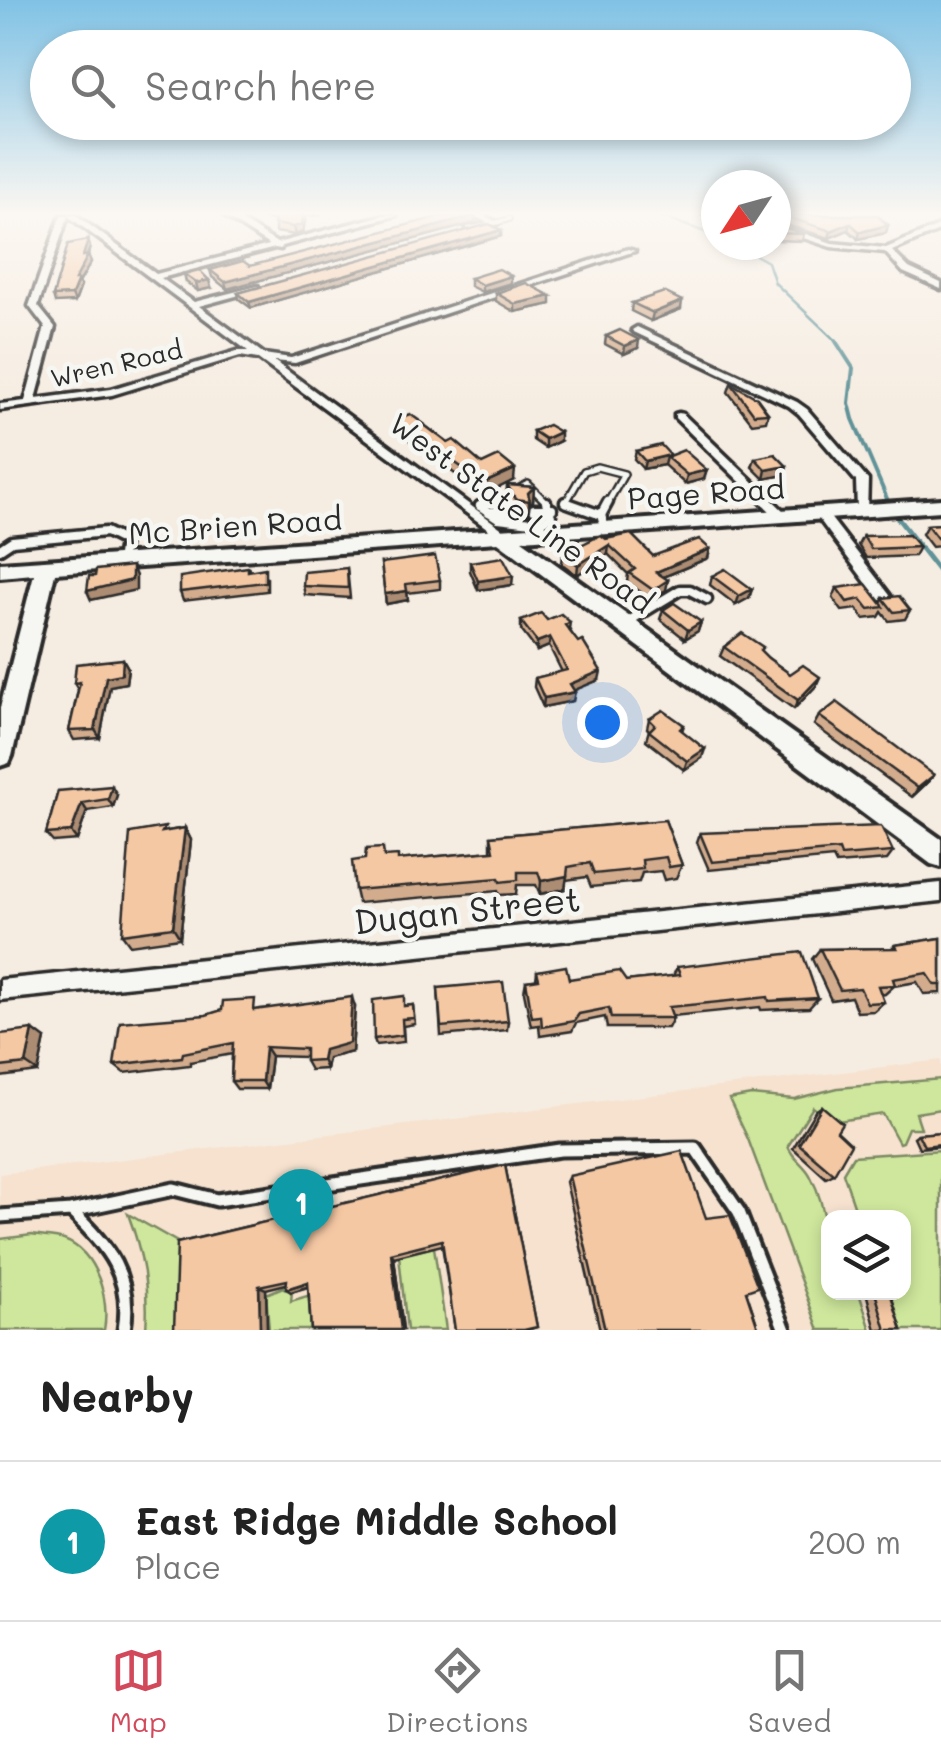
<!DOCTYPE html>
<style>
:root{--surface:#fff;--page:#f6f6f6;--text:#222;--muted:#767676;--line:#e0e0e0;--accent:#d1495b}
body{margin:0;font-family:Mali,sans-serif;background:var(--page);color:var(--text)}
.controls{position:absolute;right:30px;bottom:30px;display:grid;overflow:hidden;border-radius:20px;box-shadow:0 5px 15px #0003}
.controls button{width:90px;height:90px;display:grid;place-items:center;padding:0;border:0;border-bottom:2px solid var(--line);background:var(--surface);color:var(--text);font:50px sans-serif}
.compass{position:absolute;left:701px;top:170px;width:90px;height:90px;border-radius:50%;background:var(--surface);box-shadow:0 5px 15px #0003;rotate:234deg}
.you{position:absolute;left:602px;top:722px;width:35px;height:35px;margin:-25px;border:8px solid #fff;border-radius:50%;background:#1a73e8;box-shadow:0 0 0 15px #1a73e833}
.badge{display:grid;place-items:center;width:65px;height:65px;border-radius:50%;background:var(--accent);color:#fff;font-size:32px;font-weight:700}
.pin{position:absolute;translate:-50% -82px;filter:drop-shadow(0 2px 5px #0008)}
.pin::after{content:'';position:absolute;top:52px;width:35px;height:30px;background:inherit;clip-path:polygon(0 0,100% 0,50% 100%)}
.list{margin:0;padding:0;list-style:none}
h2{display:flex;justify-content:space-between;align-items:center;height:130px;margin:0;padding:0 40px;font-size:42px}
h2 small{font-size:32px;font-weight:400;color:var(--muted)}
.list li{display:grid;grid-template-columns:65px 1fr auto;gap:30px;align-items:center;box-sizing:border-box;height:160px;padding:0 40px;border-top:2px solid var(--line)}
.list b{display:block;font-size:38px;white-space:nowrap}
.list p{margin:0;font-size:32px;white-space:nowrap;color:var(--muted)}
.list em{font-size:32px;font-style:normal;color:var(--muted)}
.icon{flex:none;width:55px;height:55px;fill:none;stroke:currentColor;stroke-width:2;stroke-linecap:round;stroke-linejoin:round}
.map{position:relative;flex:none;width:941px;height:1330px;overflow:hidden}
.search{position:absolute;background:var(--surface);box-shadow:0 5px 15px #0003;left:30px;right:30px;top:30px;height:110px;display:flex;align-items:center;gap:25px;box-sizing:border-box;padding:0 35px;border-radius:55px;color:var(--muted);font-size:38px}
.sheet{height:290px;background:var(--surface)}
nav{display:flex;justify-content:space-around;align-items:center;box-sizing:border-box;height:140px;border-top:2px solid var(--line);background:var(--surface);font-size:28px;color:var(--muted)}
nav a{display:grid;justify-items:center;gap:5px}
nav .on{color:var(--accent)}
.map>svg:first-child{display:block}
.built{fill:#f6e2cf;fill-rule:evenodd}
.green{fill:#cee79c;stroke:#7c8964;stroke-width:2.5}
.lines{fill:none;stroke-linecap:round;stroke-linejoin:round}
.stream-far2{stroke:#619298;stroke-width:2.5}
.stream-far1{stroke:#619298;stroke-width:4}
.stream{stroke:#619298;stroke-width:5}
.lane-far3-casing{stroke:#2b2b2b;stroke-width:8}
.lane-far2-casing{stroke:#2b2b2b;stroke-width:10}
.lane-far1-casing{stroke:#2b2b2b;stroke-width:15}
.lane-casing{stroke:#2b2b2b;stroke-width:19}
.street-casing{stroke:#2b2b2b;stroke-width:7}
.secondary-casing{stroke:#2b2b2b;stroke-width:8}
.lane-far3{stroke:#f6f6f2;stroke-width:4}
.lane-far2{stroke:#f6f6f2;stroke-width:5}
.lane-far1{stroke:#f6f6f2;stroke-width:8}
.lane{stroke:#f6f6f2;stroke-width:11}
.street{fill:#f6f6f2;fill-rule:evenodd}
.secondary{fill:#f6f6f2;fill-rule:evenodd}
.wall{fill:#d3ac8d;stroke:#2b2b2b;stroke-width:2.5}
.shaded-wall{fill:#ac8c73;stroke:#2b2b2b;stroke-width:2.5}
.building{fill:#f5c8a4;stroke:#2b2b2b;stroke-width:2.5}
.labels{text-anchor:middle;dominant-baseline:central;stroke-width:9;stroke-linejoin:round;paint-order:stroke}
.far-street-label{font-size:25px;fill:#2b2b2b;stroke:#f6f6f2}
.street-label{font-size:30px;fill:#2b2b2b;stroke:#f6f6f2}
.near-street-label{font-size:35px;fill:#2b2b2b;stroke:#f6f6f2}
</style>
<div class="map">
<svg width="941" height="1330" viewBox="0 0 941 1330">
<rect width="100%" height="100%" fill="#f6ede2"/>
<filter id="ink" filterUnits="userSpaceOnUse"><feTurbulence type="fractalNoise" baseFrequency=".01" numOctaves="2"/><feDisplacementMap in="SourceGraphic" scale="20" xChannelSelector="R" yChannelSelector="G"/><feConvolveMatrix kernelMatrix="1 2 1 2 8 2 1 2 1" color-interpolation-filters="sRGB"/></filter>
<g filter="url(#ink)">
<path class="built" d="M941,1060V1330H0V1174ZM828,1218H904V1292H828Z"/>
<g class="green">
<path d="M941,1079V1109L916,1113L921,1128H908L902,1142L899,1143L883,1114L832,1122L813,1107L788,1146C793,1160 805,1164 811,1177C830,1213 828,1253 828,1292L859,1293L871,1330H819L748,1139L729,1099L751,1095L794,1099L838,1088Z"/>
<path d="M941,1150V1330H895L883,1293L904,1292V1218L858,1217L843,1173L853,1156Z"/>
<path d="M128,1214L186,1247L183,1330H146C149,1288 143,1254 128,1214Z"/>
<path d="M32,1235C42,1237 55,1237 64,1240C97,1252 110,1300 104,1330H0V1239Z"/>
<path d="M434,1247L446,1330H407L399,1255Z"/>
<path d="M293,1283L291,1301L314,1294L317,1330H269L266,1294Z"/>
</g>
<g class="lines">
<g class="stream-far2">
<path d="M657,215L716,236"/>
<path d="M738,245L768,262L775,283L837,342"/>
</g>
<path class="stream-far1" d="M835,340L853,368L849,403L853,419L888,501"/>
<path class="stream" d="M896,516L941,574"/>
<g class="lane-far3-casing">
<path id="lane-far3" d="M495,223L509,219"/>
</g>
<g class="lane-far2-casing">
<g id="lane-far2">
<path d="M516,490L528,484L548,504"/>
<path d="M484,504L498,498"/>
<path d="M565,504L584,471L597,467L624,474L607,504"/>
</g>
</g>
<g class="lane-far1-casing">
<g id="lane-far1">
<path d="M546,502L551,516L540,523L547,533"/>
<path d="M565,502L601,515"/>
<path d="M480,506L498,518L540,523"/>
<path d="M480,506L490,502"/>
<path d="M534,509H552"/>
<path d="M489,512L508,511"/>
<path d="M601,515L605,529"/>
<path d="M601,515L608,502"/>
<path d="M0,549L12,541L106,532L124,541L121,563"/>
<path d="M624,624L680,590H690L707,599"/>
</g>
</g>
<g class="lane-casing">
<g id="lane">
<path d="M71,1211C108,1246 133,1277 124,1330"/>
<path d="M0,1216L71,1211L174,1189L217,1200L560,1150L695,1148L739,1212L785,1330"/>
</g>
</g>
<g class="street-casing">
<g id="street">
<path d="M61,215H76L156,274L269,245L223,215H232L277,243L384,215H397L282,246L281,249L275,248L161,278L194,302L258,286V290L199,306L264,354L291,358L628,249L635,251L295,363L274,361L508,533L509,536L503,540L258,359L240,356L112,395L0,410V404L25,401L45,327L29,306ZM68,216L248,351H237L111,389L36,399L55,327L38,306Z"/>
<path d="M473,215H483L499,223L467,231V227L488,223Z"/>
<path d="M776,224L832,243L886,248L941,225V230L892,251L909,268L941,283V289L903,272L885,252L831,247L776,229Z"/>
<path d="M637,327L797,402L807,409L868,480L867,513H859L857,510L856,481L799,414L789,406L634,332L632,330Z"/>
<path d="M679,413L683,414L786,513V519H778L675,418V414Z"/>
<path d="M822,511L826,512L889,594L891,597L889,600H879L816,515Z"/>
<path d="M941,883V901L0,1000V980Z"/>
</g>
</g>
<g class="secondary-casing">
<path id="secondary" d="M941,499V511L522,540L941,839V867L931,864L498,542L55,573L12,756L9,763L0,766V708L34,574L0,577V563Z"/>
</g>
<use href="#lane-far3" class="lane-far3"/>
<use href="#lane-far2" class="lane-far2"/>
<use href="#lane-far1" class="lane-far1"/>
<use href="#lane" class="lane"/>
<use href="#street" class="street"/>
<use href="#secondary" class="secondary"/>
</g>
<g class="wall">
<path d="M253,215H322L306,216L303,232L295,235L275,232V221Z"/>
<path d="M700,215H716V221Z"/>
<path d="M776,215H877L888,225L886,233L858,239L848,230L829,238L776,222L777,225L804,234L802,241L776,240Z"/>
<path d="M475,223L227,289L212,277L210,270L250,266Z"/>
<path d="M501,230V236L251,308L239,299L238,293Z"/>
<path d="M88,240L90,247L88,255L91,262L79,283L81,286L75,302L55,303L53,296Z"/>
<path d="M184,274L211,288L198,291L186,282Z"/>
<path d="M470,278L511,283L482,292L470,286Z"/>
<path d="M496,293L551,304L515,312L496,301Z"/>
<path d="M632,303L681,309L651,321L631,311Z"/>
<path d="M606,336L638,348L624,354L605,344Z"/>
<path d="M731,383L768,413L766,421L752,423L728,392Z"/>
<path d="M396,419L424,425L448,443L482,464L514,480L484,495L410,441L409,437L397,428Z"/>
<path d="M533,431L560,441L545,448L533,440Z"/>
<path d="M636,451L669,456L707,470L704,479L685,484L664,465L643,469L634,459Z"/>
<path d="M755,458L784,475L764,479L752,467Z"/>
<path d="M507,485L534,487L533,501L529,504V514L515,512L506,499Z"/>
<path d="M941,524V546L932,547L922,534L927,525Z"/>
<path d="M863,536L919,547L914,556L866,558L858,545Z"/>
<path d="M606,539L653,556L710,549L708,558L664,577L666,590L650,599L627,582L628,574L608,554L577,575L562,564L563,554Z"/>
<path d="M470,562L512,585L478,590L470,571Z"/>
<path d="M381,563L440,580V589L407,593L408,600L386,604Z"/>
<path d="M248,567L250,571L267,578V591L183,601L180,592Z"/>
<path d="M347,568L350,598L305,595L303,586Z"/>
<path d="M712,576L752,589L749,598L736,605L710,585Z"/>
<path d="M837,588L881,603L883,598L910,610L905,619L889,621L882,612L879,617L864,619L857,609L842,611L833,598Z"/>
<path d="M663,610L701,622L698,631L685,639L660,619Z"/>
<path d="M547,620L570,622L569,629L599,680L574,690L573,701L543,707L534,687L535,678L562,672L549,646L537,651L521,630V621Z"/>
<path d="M724,647L768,658L790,674L816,686L794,709L720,656Z"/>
<path d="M123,659L128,668L126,683L110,686L100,738L74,740L69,731L78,690L74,683Z"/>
<path d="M819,716L934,775L927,783L912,797L814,725Z"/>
<path d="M649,719L684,725L682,731L702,758L684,770L646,740L649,730L647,728Z"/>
<path d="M58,791L117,795L113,807L87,811L77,840L53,842L46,834Z"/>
<path d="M665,820L682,865L676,878L664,880L661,871L642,873L639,882L591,887L587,877L566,880L565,889L540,894L536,885H517L516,894L499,895L498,891L358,903L355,890L384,857L398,860L491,851V836Z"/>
<path d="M185,828L191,840L180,938L130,945L122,934L167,831Z"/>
<path d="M700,833L893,852L887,860L836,864L833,858L709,870L697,842Z"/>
<path d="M941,938V993L924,994L917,982L894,986L885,994L881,995L884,1002L874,1011L857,1012L851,997L831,1000L812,959L820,949L892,948L895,945Z"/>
<path d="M677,967L818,998L809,1008L761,1010L760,1007L672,1016L673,1018L668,1028H607L605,1017L576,1023L572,1031L540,1036L539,1025L531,1026L524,992L526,981L536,980L537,971L569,979L626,981L673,976Z"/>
<path d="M438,988L508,1021L507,1030L441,1036Z"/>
<path d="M413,1005L415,1024L403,1026L404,1042L376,1045L374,1039L405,1006Z"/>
<path d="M355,1007L352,1052L328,1058L326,1069L310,1070L305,1061V1057L271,1056L267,1089H237L231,1081L232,1054L190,1062V1065L124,1073L114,1065L260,1009Z"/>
<path d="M0,1034L45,1039L38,1072L0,1077Z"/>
<path d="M822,1106L837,1131L834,1174L826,1178L793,1148L815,1111Z"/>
<path d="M941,1132V1146L919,1148L914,1137L918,1134Z"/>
<path d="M505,1165L537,1327L528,1330H455L442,1245L394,1257L403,1330H311L308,1287L291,1292L286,1284L266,1289L267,1330L177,1243Z"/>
<path d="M569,1176L706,1218L746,1291L759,1330H600L566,1182Z"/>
<path d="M866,1292H890L902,1330H876Z"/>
</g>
<g class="shaded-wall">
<path d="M303,215H306L303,232L295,235L293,227Z"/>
<path d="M475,216V223L227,289L225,282Z"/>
<path d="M850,223L848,230L829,238L831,231Z"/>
<path d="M888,225L886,233L858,239L860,232Z"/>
<path d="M501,230V236L251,308L249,302Z"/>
<path d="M88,240L90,247L86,259L88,255L91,262L79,283L81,286L75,302L72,295L75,280Z"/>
<path d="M511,276V283L482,292V285Z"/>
<path d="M209,280L211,288L198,291L196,283Z"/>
<path d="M551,296V304L515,312V304Z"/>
<path d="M682,301L681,309L651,321L653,313Z"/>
<path d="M639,340L638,348L624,354L625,346Z"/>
<path d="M560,432V441L545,448V439Z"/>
<path d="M670,455L666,457L664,465L643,469L645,461Z"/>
<path d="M787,466L784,475L764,479L766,470Z"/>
<path d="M515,469L514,480L484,495V483Z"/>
<path d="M707,470L704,479L685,484L687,475Z"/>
<path d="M534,487L533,501L529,504L528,493Z"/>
<path d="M609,545L608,554L577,575L578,565Z"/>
<path d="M710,549L708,558L654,581L656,572Z"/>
<path d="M132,566L136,576V590L91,600L87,591Z"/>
<path d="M513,576L512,585L478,590V581Z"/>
<path d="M668,580L666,590L650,599L653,590Z"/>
<path d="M752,589L749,598L736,605L739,596Z"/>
<path d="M407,591L408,600L386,604L385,594Z"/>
<path d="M701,622L698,631L685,639L688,630Z"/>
<path d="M550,637L549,646L537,651V642Z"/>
<path d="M123,659L128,668L126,683L110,686L100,738L95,730L106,677Z"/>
<path d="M601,671L599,680L568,693L570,684Z"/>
<path d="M820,677L816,686L794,709L798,700Z"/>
<path d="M575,692L573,701L543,707L544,698Z"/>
<path d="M705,749L702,758L684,770L687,761Z"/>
<path d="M934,775L927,783L912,797L918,788Z"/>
<path d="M112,786L117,795L113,807L108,799Z"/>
<path d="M82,803L87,811L77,840L71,832Z"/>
<path d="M185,828L191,840L180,938L173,927Z"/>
<path d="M567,876L565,889L540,894L541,881Z"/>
<path d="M352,997L355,1007L352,1052L328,1058L326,1069L322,1060L324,1050Z"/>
<path d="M33,1030L45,1039L38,1072L26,1064Z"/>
<path d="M265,1047L271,1056L267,1089L262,1081Z"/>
<path d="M391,1253L394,1257L403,1330H401Z"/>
<path d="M308,1282L313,1285L291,1292L286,1289Z"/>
<path d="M259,1286L266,1289L267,1330H260Z"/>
</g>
<g class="building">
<path d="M276,215H303L302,225L293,227L274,224Z"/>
<path d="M445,215L475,216L225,282L210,270L243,261L250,266Z"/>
<path d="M781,215H877L888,225L860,232L850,223L831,231Z"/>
<path d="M776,217L777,225L804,234L776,233Z"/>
<path d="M489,224L501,230L249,302L238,293Z"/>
<path d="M88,240L83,256L88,255L75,280H78L72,295L53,296L68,244Z"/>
<path d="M499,269L511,276L482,285L470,278Z"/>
<path d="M199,270L209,280L196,283L184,274Z"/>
<path d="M526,283L551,296L515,304L496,293Z"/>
<path d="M664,292L682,301L653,313L632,303Z"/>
<path d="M620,330L639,340L625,346L606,336Z"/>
<path d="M731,383L757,398L768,413L754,414Z"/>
<path d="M410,414L424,424L410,429L396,419Z"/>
<path d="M423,424L448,443L454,440L482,464L499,456L515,469L484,483L409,430Z"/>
<path d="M548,425L560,432L545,439L533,431Z"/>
<path d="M661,445L670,455L645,461L636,451Z"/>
<path d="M684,450L707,470L687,475L666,457Z"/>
<path d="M775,454L787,466L766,470L755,458Z"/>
<path d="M507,485L534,487L528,493L530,501L516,499Z"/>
<path d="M941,524V537L937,538L927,525Z"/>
<path d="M631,534L653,556L699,539L710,549L656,572L668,580L653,590L629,573L635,569L609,545L578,565L563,554L601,535L606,539Z"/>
<path d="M909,535L919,547L871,549L863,536Z"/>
<path d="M435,556L440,580L406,584L407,591L385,594L381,563Z"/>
<path d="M503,557L513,576L478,581L470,562Z"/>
<path d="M132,566V580L87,591L89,576H95L96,570Z"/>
<path d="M248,567V571L265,568V582L180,592V577Z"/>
<path d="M347,568L348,588L303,586L304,572Z"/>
<path d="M725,569L752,589L739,596L712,576Z"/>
<path d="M866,584L884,607L869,609L861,599L847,602L837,588Z"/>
<path d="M899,596L910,610L894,612L883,598Z"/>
<path d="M674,603L701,622L688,630L663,610Z"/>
<path d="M541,613L547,620L561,614L570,622L565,625L578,642L582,640L601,671L570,684L575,692L544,698L535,678L567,670L550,637L537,642L521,621Z"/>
<path d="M742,633L763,647L760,650L768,658L790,674L803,665L820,677L798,700L724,647Z"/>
<path d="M123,659L122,674L106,677L95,730L69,731L80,682L74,683L76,664Z"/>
<path d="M837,702L934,775L918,788L819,716Z"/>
<path d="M663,710L684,725L680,729L705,749L687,761L649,731L655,725L649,719Z"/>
<path d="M112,786L108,799L82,803L71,832L46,834L58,791Z"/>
<path d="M665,820L682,865L669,867L666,857L642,860L643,869L594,874L590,863L568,867L567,876L541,881L538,872H518V880L500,882L499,878L355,890L352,861L365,859L366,849L383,848L384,857L398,856V860L494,851L491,836Z"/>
<path d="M881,826L893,852L841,856L839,850L712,862L700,833Z"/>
<path d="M165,827L162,832L185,828L173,927L122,934L130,833Z"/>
<path d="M941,938V985H935L927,973L893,979L895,985L878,986L884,1002L867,1003L860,988L840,990L820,949L897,948L895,945Z"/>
<path d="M802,952L818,998L769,1001L768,997L669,1007L673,1018H611L609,1008L579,1014L574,1021L542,1027L541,1016L532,1017L526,981L539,979L537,971L566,966L569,979L619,971L626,981L680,975L677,967Z"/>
<path d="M503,982L508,1021L441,1027L438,988Z"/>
<path d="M404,996V1006L413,1005L414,1018L402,1019L403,1035L374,1039L373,1000Z"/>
<path d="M352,997L349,1043L324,1050L322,1060L305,1061V1049L265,1047L262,1081H231L233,1043L183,1053L182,1057L114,1065L120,1022L206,1015L222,1010L223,1001L255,999L254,1010Z"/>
<path d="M33,1030L26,1064L0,1067V1034Z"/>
<path d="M822,1106L842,1123L837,1131L851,1144L834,1174L799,1144Z"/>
<path d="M941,1132V1144L924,1146L918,1134Z"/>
<path d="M682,1151L706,1218L730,1215L758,1287L746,1291L759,1330H605L569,1176Z"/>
<path d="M505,1165L537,1327L524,1330H455L442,1240L391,1253L401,1330H311L308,1282L286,1289L287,1280L259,1286L260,1330H174L177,1243Z"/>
<path d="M875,1292H890L902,1330H886Z"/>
</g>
</g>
<linearGradient id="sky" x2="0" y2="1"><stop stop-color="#80c2e5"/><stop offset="0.53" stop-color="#fbf7f2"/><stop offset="1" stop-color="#fbf7f2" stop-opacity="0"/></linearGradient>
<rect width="941" height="402" fill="url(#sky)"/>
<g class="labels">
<g class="far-street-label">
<text transform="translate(116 363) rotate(-13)">Wren Road</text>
</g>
<g class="street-label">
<text transform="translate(706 492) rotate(-4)">Page Road</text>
<text transform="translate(522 512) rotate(36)">West State Line Road</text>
<text transform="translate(235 525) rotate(-4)">Mc Brien Road</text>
</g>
<g class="near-street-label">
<text transform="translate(467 909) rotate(-6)">Dugan Street</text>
</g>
</g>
</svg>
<div class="controls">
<button><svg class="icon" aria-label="layers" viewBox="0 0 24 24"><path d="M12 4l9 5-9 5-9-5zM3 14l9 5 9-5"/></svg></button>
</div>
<svg class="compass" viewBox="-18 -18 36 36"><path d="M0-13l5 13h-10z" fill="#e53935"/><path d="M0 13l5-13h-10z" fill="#767676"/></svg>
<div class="you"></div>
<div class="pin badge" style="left:301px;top:1251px;background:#0f9aa8">1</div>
<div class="search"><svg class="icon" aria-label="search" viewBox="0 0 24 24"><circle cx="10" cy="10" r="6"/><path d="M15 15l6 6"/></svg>Search here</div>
</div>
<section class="sheet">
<h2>Nearby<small></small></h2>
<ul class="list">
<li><span class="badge" style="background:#0f9aa8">1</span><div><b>East Ridge Middle School</b><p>Place</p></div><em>200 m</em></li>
</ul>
</section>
<nav>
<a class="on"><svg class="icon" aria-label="map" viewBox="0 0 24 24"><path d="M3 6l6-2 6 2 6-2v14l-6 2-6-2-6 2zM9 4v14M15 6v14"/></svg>Map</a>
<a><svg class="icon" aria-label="directions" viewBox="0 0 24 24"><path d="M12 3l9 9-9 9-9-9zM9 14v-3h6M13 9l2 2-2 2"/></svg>Directions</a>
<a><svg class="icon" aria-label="saved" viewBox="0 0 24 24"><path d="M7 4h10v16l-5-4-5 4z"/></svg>Saved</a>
</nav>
